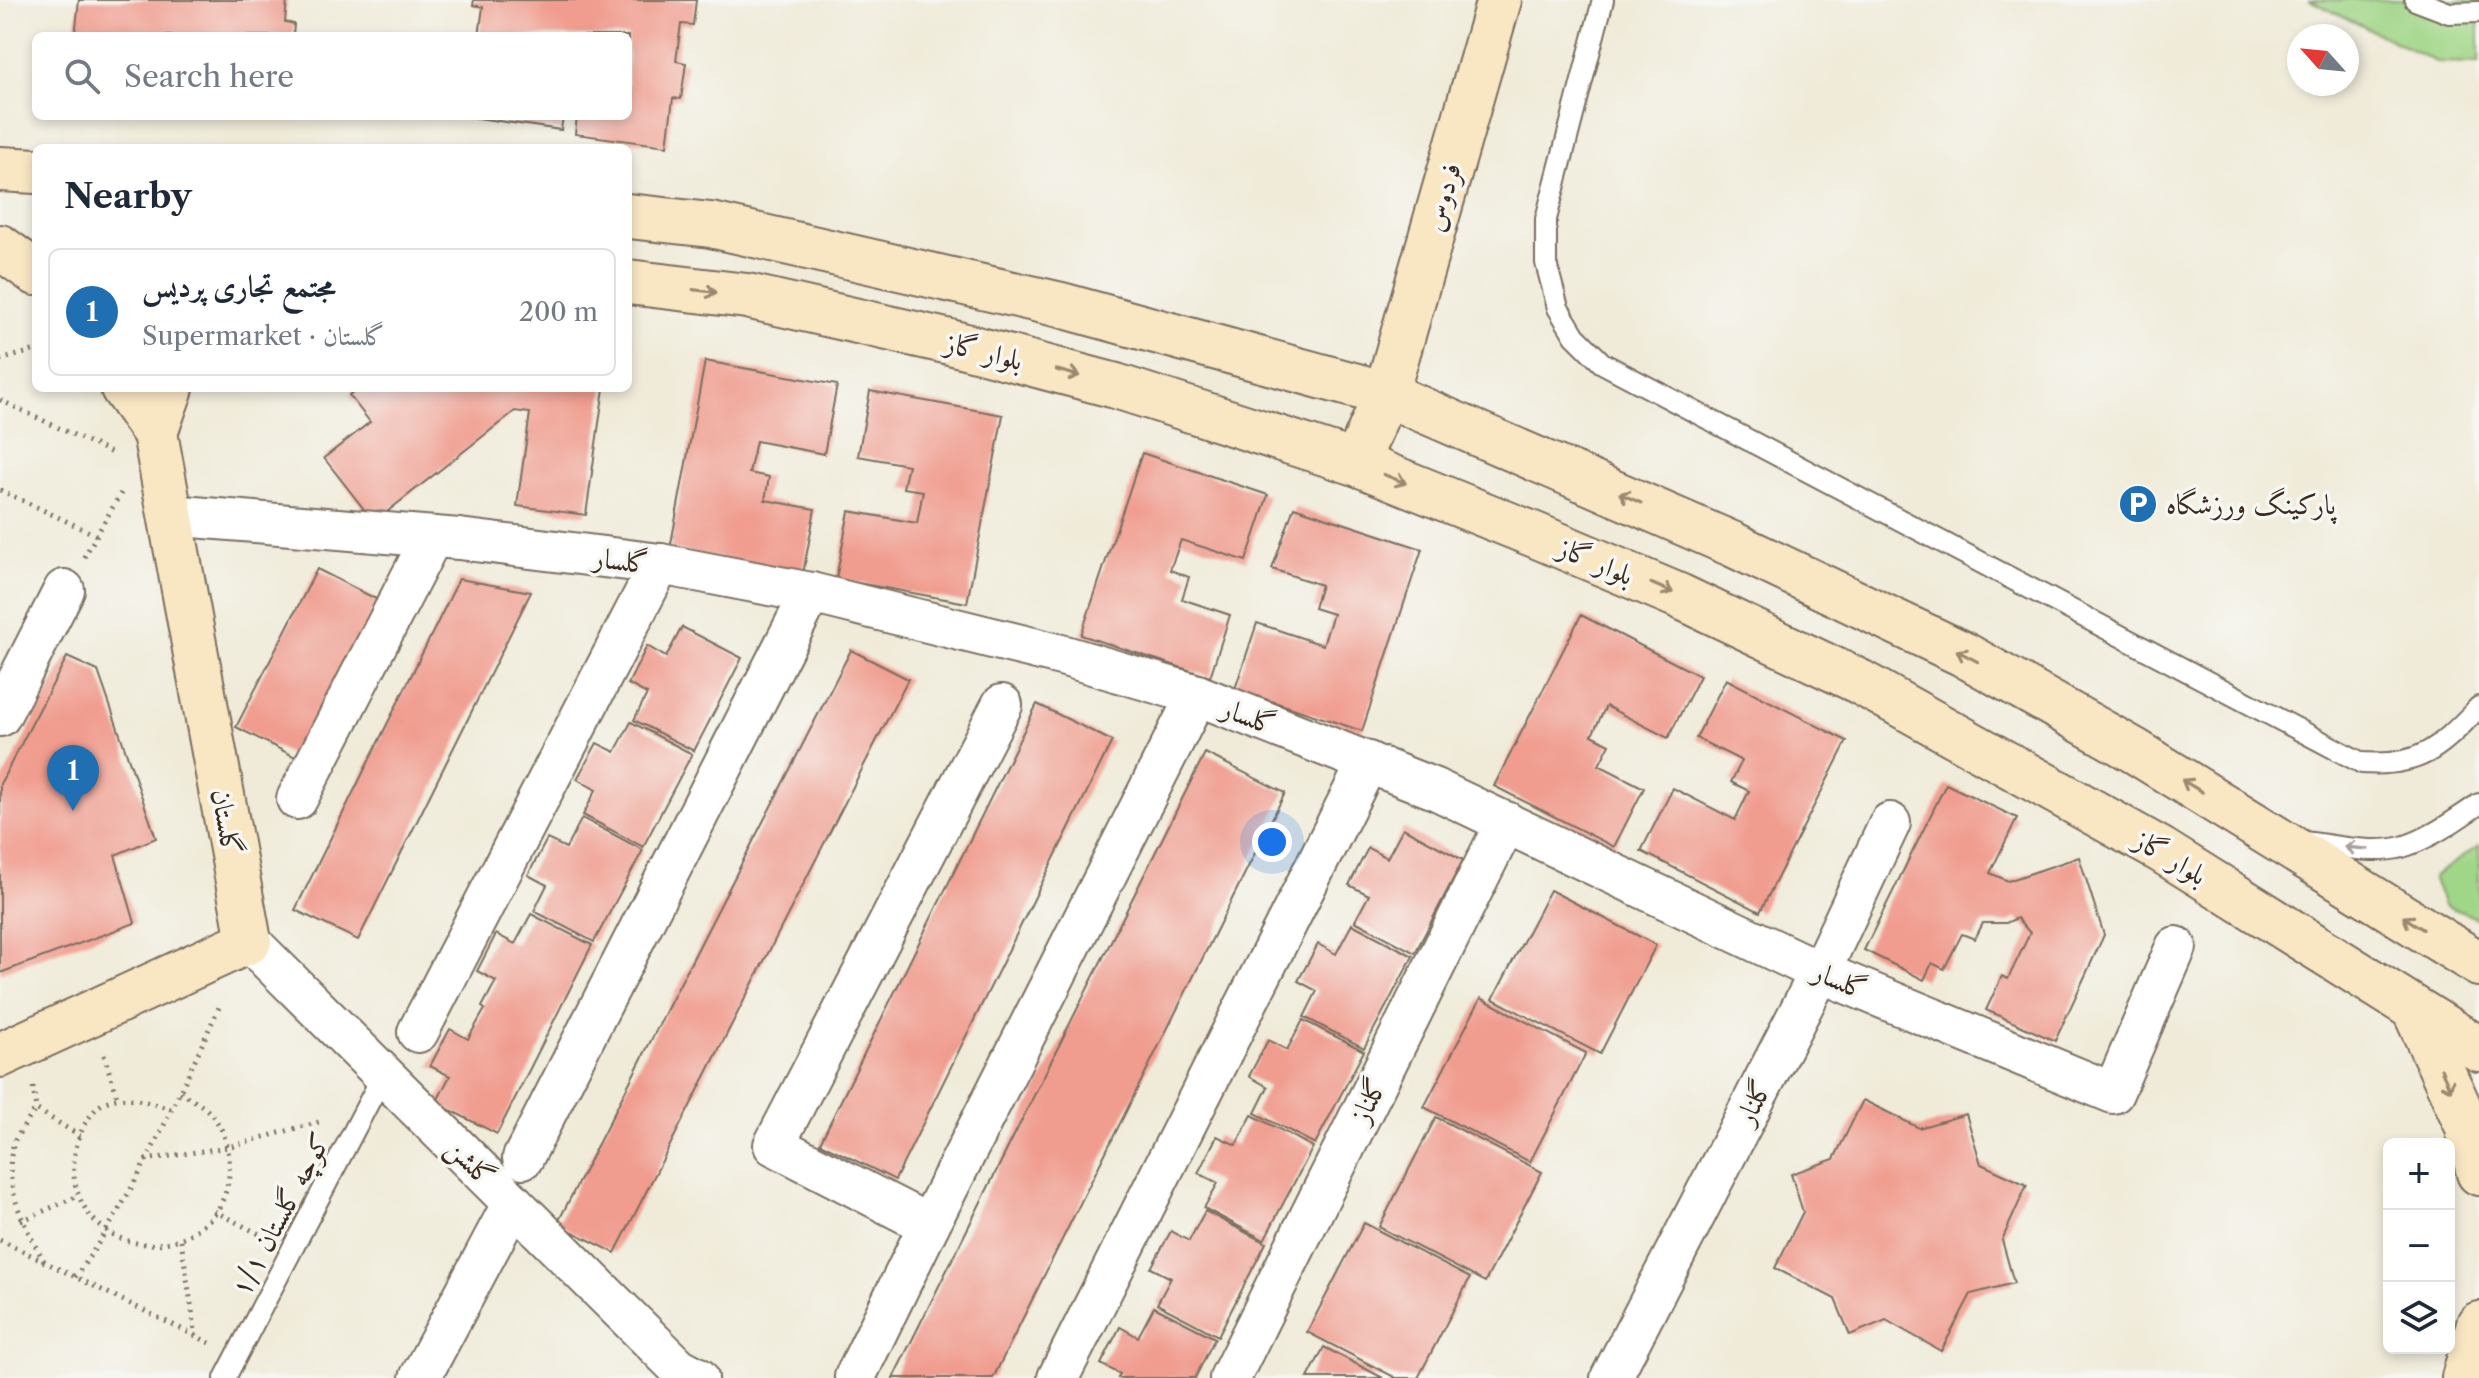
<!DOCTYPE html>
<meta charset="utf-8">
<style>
:root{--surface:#fff;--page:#f6f6f7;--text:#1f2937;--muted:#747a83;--line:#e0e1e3;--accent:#1f6fb2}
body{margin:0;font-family:"Libre Caslon Text",Amiri,serif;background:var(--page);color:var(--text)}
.controls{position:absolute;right:24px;bottom:24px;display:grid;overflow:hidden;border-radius:12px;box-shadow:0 4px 12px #0003}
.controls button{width:72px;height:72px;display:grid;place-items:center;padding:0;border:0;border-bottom:2px solid var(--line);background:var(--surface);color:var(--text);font:40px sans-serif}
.compass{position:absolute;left:2287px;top:24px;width:72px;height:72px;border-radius:50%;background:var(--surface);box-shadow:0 4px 12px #0003;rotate:297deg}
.you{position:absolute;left:1272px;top:842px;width:28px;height:28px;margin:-20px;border:6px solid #fff;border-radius:50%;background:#1a73e8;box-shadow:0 0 0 12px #1a73e833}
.badge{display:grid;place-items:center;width:52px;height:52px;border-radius:50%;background:var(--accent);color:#fff;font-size:26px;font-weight:700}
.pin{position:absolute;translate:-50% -66px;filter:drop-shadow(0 2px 4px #0008)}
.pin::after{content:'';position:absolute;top:42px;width:28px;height:24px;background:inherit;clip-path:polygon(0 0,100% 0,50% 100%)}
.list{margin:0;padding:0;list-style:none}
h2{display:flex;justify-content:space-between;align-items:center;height:104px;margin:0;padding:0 32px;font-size:34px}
h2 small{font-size:26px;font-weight:400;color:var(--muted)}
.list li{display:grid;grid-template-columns:52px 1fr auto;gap:24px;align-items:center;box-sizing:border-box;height:128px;margin:0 16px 16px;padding:0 16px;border:2px solid var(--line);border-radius:12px}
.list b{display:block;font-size:30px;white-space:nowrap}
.list p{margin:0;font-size:26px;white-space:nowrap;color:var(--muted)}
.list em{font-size:26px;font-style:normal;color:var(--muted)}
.icon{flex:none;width:44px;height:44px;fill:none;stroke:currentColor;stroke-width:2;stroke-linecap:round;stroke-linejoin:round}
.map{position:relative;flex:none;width:2479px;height:1378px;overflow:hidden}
.search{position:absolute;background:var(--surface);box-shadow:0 4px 12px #0003;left:32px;top:32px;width:600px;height:88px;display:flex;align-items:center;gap:20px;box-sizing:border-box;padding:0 28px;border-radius:12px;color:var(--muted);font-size:30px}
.panel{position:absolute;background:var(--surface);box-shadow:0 4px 12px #0003;left:32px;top:144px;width:600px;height:248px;border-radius:12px}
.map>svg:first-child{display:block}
.green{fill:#a0d687;stroke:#6e8052;stroke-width:2}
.building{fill:#f09d8f}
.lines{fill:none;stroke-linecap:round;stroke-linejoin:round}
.lane-casing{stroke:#7a6e5f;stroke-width:24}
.street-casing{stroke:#7a6e5f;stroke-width:44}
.secondary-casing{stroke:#7a6e5f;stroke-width:48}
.path{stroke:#7a6e5f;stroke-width:5;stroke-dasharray:2 6;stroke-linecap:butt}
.lane{stroke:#fff;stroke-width:20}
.street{stroke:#fff;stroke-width:40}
.secondary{stroke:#f9e7c3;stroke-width:44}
.oneway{stroke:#9a8870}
.oneway2{stroke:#a79f9a}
.labels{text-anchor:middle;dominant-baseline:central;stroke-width:7;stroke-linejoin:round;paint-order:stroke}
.street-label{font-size:28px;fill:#3b2a1e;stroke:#f6f6f2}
.poi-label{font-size:28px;fill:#3b2a1e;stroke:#f6f6f2;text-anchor:start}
</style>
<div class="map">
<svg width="2479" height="1378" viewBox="0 0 2479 1378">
<rect width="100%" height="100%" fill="#f6f6f2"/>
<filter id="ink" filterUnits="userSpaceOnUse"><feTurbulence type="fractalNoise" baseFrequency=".0125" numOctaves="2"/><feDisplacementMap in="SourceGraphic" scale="16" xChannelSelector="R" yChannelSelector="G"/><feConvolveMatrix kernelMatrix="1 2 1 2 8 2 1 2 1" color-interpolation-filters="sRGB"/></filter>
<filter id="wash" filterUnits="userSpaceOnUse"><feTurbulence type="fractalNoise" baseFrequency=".006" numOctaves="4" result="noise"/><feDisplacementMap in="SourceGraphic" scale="32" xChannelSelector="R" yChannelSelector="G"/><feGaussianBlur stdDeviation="1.8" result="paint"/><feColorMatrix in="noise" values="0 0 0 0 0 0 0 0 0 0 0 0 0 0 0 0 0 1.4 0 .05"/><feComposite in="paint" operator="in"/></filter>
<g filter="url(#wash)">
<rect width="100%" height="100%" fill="#f0ebd9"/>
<g class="green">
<path d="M2309,0H2479V63L2436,62Z"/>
<path d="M2479,846V919L2444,905L2433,877Z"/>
</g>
<g id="blocks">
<g class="building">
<path d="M79,0H287L285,22L294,24L293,36H75Z"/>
<path d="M474,0H696L693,25L681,24L676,61L686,63L681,99L673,98L667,146L575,134L577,116H628V36H479L483,7L473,5Z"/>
<path d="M464,116H563L561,130Z"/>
<path d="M705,361L837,385L824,454L756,441L749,473L769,477L765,500L815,509L803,574L670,549Z"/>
<path d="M358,388H604L586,515L517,506L530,413L515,411L374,522L324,458L370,422L349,395Z"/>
<path d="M870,391L1003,415L967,603L836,579L849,511L917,523L923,491L903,488L908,465L858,456Z"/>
<path d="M1142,453L1268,495L1246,561L1181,540L1170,570L1189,577L1182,599L1230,615L1210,677L1081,635Z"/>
<path d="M1294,507L1422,549L1362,731L1235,689L1257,623L1323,645L1333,614L1314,608L1321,585L1272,569Z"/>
<path d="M317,569L382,602L301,760L236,727Z"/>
<path d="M459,579L531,592L358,940L295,910Z"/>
<path d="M1581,615L1700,676L1668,738L1606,706L1592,735L1610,744L1599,765L1644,788L1614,847L1494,786Z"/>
<path d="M682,627L742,658L694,751L634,720L647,694L628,684L647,646L666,657Z"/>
<path d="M851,650L908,679L615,1253L557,1224Z"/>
<path d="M67,657L98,671L156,838L115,855L135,923L0,973V784Z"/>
<path d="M1726,679L1847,741L1760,912L1641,851L1673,788L1735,820L1749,791L1731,782L1742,761L1696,738Z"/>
<path d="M1037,704L1112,741L895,1180L820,1143Z"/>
<path d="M631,722L692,754L643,847L583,815L596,790L577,779L597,743L615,752Z"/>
<path d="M1205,753L1285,793L993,1378H893Z"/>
<path d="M1946,784L2017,818L1990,873L2008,881L2079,857L2104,935L2055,1041L1986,1010L2002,976L2008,979L2030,933L2017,918L2006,923H1983L1975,939L1962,934L1944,969L1932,963L1924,980L1864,950Z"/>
<path d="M582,818L643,850L594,942L534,911L547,885L528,875L547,839L566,848Z"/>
<path d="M1403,828L1463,860L1415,953L1355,921L1369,895L1349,885L1368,848L1387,858Z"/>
<path d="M1550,890L1656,945L1600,1054L1493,999Z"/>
<path d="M531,914L592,945L497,1134L436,1103L450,1076L430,1066L450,1029L468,1039L485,1009L482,1007L496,981L477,971L496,934L515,944Z"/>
<path d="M1352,924L1413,956L1364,1048L1304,1017L1317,991L1298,981L1318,944L1336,954Z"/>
<path d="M1481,998L1586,1053L1530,1162L1424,1107Z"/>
<path d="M1303,1020L1364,1051L1315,1144L1255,1113L1268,1087L1249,1076L1268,1040L1287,1050Z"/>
<path d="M1863,1100L1919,1128L1966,1114L1981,1164L2027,1185L2002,1240L2014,1283L1971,1294L1941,1351L1886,1320L1850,1335L1835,1299L1775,1268L1803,1212L1791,1174L1834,1159Z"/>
<path d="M1252,1115L1313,1147L1264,1240L1204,1208L1218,1183L1198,1173L1217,1136L1236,1145Z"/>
<path d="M1436,1117L1542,1172L1485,1282L1379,1227Z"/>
<path d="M1205,1211L1266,1243L1218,1336L1157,1304L1171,1278L1151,1268L1171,1231L1189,1241Z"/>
<path d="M1364,1223L1470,1278L1418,1378H1396L1307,1332Z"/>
<path d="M1154,1307L1215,1338L1195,1378H1118L1120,1374L1101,1364L1120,1327L1138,1337Z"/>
<path d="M1324,1347L1383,1378H1308Z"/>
</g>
</g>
</g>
<g filter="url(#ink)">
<use href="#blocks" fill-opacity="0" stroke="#7a6e5f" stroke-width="2"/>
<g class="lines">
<g class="lane-casing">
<g id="lane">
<path d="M1603,0L1546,219V263L1558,308L1575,336L1602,363L2362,763C2422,767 2439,748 2479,707"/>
<path d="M2415,0L2449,13L2479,12"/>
<path d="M2303,842C2334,845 2372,855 2402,847C2430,839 2455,820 2479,804"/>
<path d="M225,1378L383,1075"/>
</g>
</g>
<g class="street-casing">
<g id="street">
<path d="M170,515L459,539L660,564L811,593L1065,656L1197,695L1435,789L1820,972L2113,1093L2176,947"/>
<path d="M0,716L64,590"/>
<path d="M297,799L432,537"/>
<path d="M249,941L679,1368L698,1378"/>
<path d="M418,1032L660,564"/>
<path d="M523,1158L811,593"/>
<path d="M929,1225L774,1145L1002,705"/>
<path d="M855,1377L929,1225L1197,695"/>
<path d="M420,1378L513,1203"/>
<path d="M1058,1378L1368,762"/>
<path d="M1230,1378L1506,822"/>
<path d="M1611,1378L1820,972L1890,823"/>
</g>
</g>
<g class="secondary-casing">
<g id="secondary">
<path d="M0,169L36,171"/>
<path d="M628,216L711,225L1061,305L1386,394L1732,544L1963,654L2135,751L2479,964"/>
<path d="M0,247L36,273"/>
<path d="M628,282L747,296L950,342L1116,386L1356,463L1535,535L1679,596L1860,682L2161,850L2479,1049"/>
<path d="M123,388L155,433L171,388"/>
<path d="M1356,463L1386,394L1499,0"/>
<path d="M2414,1009L2467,1125L2479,1173"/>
<path d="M0,1055L249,941L155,433"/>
<path d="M2464,1378L2479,1324"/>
</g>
</g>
<g class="path">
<path d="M0,360L36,350"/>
<path d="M0,400L114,454"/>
<path d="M0,490L96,535"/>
<path d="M84,557L121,493"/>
<path d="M104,1055L118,1100"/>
<path d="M33,1087L36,1109"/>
<path d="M171,1109C151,1104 126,1093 106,1102C94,1107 84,1124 80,1135C48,1220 145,1280 209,1220C236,1194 236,1140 210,1113C203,1105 190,1098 180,1092"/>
<path d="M145,1160L228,1147L323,1121"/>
<path d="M214,1211L267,1238"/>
<path d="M21,1221L78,1196"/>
<path d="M0,1240L210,1343"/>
<path d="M181,1240L196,1336"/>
<path d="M44,1261C24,1226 0,1181 15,1140C21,1130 29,1119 36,1109L80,1136"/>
<path d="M75,1277C136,1194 178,1096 221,1003"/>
</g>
<use href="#lane" class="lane"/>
<use href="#street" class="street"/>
<use href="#secondary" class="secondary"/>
</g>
<defs><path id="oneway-shaft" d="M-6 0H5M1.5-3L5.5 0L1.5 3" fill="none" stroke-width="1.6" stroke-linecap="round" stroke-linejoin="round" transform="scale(2)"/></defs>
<g class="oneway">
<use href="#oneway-shaft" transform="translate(705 291) rotate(7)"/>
<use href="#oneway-shaft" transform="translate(1068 373) rotate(15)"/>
<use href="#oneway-shaft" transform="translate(1395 479) rotate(22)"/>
<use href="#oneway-shaft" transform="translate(1630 498) rotate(-156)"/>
<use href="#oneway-shaft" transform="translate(1662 588) rotate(23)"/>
<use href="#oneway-shaft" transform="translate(1967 656) rotate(-152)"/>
<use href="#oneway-shaft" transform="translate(2192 786) rotate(-149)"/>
<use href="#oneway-shaft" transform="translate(2413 923) rotate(-148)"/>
<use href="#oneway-shaft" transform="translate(2446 1080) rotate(66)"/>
</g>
<use class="oneway2" href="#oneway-shaft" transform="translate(2356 848) rotate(-175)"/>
</g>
<defs>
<g id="parking-disc" transform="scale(2)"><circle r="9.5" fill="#1f6fb2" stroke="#f6f6f2"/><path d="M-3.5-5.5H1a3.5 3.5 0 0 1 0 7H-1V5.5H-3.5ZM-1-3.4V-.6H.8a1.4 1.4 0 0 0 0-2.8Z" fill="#fff"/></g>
</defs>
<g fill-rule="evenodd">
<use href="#parking-disc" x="2138" y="504"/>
</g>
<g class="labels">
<g class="street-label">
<text transform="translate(1442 197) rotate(-74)">فردوس</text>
<text transform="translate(984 351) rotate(14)">بلوار گاز</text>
<text transform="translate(621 560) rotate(7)">گلسار</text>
<text transform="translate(1596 561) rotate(23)">بلوار گاز</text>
<text transform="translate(1249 716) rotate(21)">گلسار</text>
<text transform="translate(227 822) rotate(80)">گلستان</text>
<text transform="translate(2171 857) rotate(31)">بلوار گاز</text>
<text transform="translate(1840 980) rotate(23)">گلسار</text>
<text transform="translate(1368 1100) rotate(-64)">گلناز</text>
<text transform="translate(1753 1102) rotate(-63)">گلنار</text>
<text transform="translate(471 1162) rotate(45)">گلشن</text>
<text transform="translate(280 1214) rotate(-62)">کوچه گلستان ۱/۱</text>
</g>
<g class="poi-label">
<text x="2166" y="504">پارکینگ ورزشگاه</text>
</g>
</g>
</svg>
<div class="controls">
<button>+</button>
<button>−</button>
<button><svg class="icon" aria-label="layers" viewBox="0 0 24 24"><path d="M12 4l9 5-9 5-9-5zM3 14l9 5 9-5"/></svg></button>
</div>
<svg class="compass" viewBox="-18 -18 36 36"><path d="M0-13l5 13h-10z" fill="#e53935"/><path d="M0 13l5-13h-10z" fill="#747a83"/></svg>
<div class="you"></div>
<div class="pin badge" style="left:73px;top:811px">1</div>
<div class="search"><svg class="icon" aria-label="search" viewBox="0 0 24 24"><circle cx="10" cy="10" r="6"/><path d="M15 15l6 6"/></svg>Search here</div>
<section class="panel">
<h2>Nearby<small></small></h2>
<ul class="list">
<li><span class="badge">1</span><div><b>مجتمع تجاری پردیس</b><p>Supermarket · گلستان</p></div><em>200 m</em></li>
</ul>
</section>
</div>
